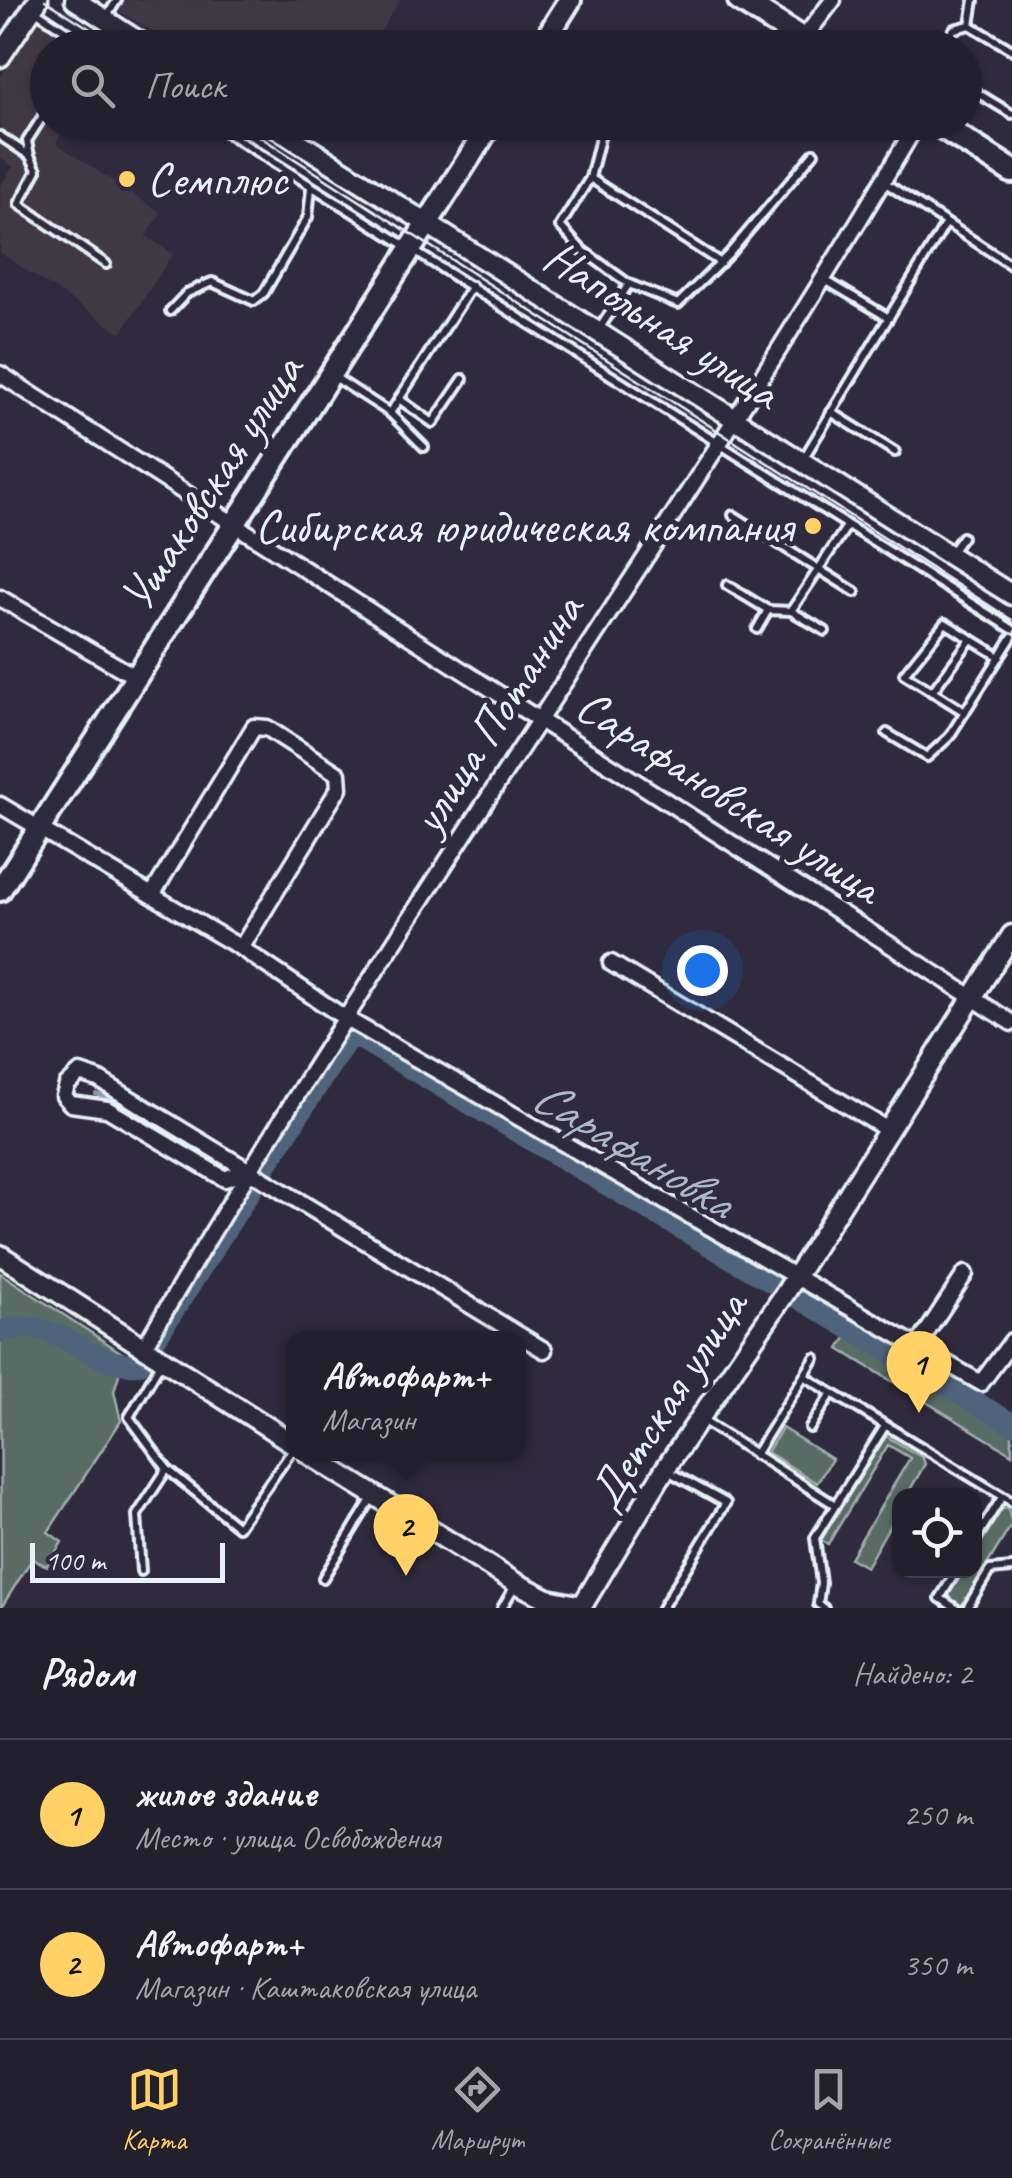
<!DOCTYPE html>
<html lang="ru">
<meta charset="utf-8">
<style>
:root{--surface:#23202e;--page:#2b2836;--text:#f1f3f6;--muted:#a3a3aa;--line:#403e4a;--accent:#ffd166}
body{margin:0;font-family:Caveat,sans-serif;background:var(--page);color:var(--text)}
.controls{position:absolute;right:30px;bottom:30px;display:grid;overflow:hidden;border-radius:20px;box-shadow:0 2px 8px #0004}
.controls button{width:90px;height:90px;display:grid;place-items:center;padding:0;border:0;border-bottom:2px solid var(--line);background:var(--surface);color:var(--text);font:50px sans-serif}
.scale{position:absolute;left:30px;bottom:25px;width:195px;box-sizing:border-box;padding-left:10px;border:5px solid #e8f1f8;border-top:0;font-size:28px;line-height:35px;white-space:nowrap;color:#e8f1f8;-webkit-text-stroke:8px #2f2a3d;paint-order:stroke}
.you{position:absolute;left:702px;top:970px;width:35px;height:35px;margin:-25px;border:8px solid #fff;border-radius:50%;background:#1a73e8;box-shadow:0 0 0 15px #1a73e833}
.badge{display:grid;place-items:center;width:65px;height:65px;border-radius:50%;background:var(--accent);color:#111;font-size:32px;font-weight:700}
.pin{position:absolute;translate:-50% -82px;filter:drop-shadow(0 2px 5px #0008)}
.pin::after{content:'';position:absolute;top:52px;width:35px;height:30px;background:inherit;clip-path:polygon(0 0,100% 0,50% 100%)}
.popup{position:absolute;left:286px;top:1331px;width:240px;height:130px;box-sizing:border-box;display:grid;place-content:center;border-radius:20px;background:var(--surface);filter:drop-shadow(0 2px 8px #0005);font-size:32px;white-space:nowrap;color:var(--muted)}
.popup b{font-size:38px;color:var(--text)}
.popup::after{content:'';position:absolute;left:50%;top:100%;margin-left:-20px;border:20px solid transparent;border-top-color:var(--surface)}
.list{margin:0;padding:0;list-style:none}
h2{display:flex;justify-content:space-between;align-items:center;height:130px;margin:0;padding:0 40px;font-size:42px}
h2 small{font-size:32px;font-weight:400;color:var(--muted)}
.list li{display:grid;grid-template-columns:65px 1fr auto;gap:30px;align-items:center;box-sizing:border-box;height:150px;padding:0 40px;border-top:2px solid var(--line)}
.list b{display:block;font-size:38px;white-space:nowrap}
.list p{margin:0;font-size:32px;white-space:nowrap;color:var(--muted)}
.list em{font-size:32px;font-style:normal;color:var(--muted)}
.icon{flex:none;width:55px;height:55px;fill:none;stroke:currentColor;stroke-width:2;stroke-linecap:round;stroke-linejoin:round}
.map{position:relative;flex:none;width:1012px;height:1608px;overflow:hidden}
.search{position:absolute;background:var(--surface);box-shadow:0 2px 8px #0004;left:30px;right:30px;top:30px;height:110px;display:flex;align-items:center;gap:25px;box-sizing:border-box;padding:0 35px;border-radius:55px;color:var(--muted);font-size:38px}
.sheet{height:430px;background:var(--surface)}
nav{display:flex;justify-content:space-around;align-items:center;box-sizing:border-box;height:140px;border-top:2px solid var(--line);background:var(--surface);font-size:28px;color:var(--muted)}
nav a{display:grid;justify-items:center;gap:5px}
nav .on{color:var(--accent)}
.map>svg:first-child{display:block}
.built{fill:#413945}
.green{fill:#596c65;stroke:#a0aeae;stroke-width:2.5}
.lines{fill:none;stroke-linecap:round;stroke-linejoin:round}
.stream{stroke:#8d9cad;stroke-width:4}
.river{stroke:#50637b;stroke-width:22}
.service-casing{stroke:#e8f1f8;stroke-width:14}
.minor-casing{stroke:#e8f1f8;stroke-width:21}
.tertiary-casing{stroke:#e8f1f8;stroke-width:25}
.secondary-casing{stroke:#e8f1f8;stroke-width:28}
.primary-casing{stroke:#e8f1f8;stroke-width:30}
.service{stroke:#2f2a3d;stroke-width:6}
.minor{stroke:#2f2a3d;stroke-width:14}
.tertiary{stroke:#2f2a3d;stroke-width:18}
.secondary{stroke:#2f2a3d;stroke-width:20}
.primary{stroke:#2f2a3d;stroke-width:22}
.tram{stroke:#e8f1f8;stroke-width:2.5}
.poi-dot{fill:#ffd166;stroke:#2f2a3d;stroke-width:4}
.labels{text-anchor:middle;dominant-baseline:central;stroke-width:10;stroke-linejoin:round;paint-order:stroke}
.poi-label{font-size:48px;fill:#e8f1f8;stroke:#2f2a3d;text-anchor:start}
.street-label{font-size:48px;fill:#e8f1f8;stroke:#2f2a3d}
.water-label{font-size:50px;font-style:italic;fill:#abb8c6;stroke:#2f2a3d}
</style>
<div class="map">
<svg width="1012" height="1608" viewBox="0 0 1012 1608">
<rect width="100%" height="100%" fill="#2f2a3d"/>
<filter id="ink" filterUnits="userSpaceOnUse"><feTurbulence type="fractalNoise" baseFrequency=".01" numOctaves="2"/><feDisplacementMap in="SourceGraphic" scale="20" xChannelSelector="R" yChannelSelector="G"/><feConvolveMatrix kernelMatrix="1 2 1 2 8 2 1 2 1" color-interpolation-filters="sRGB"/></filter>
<g filter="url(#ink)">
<g class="built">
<path d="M121,0H400L370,48L178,47L116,9Z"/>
<path d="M39,19L82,47L48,48V122L69,123L56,143L161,213L146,236L173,254L121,333L0,253V186L13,167L0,158V78Z"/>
</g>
<g class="green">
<path d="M0,1273L125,1355L114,1391L121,1421L48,1532L62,1542L47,1566L32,1559L1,1608Z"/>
<path d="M849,1333L1012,1427V1454L839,1349Z"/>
<path d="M782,1428L832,1459L817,1483L767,1452Z"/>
<path d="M886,1436L923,1458L925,1464L907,1495L900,1496L899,1509L866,1567L850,1558L910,1458L888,1445L828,1544L821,1540Z"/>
<path d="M1008,1508L1012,1524L962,1606L953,1602L949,1594L964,1571L974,1570L975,1553L1002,1509Z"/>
</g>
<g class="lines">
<path class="stream" d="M96,1094L116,1100L230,1169"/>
<g class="river">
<path d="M261,1173L351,1033L1012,1424"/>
<path d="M0,1332C54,1311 88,1369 139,1364L257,1180"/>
</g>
<g class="service-casing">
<g id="service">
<path d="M34,10L92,48"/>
<path d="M106,18L117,0"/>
<path d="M970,25L974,0"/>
<path d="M942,48L954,29L970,25L1012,50"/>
<path d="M964,85L1012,114"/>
<path d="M210,122L1012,629"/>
<path d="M0,136L30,156L27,141L48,108"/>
<path d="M30,156L37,170L19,204L106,264"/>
<path d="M590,178L604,122"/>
<path d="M884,182L1012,266"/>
<path d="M825,280L889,318"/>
<path d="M629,284L582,250L560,226L590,178L721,263"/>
<path d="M170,311L187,293L212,282L254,301L264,293L308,217L311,188"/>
<path d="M599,329L629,284L678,304L729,254L814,153"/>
<path d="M333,376L390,413L472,286"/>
<path d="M399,399L433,423L463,379"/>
<path d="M831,412L895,452"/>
<path d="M390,413L424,447"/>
<path d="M802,461L946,223"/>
<path d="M733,515L855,592"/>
<path d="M951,552L962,537"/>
<path d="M727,585L768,610"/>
<path d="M791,611L825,631"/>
<path d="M757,629L768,610L791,611L847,526"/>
<path d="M932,692L971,639"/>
<path d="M965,712L904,674L945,623L1000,657"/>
<path d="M887,733L927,757L949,737L1012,637"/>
<path d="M162,1361L129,1417L167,1469L238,1527L294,1448"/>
<path d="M804,1376L1012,1502"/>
<path d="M702,1420L835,1505"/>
<path d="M810,1428L832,1393"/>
<path d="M755,1455L815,1358"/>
<path d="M974,1542L1002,1497"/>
<path d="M141,1571L137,1515L167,1469"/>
<path d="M323,1578L372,1498"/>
<path d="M502,1608L516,1584"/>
<path d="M662,1608L726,1503L668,1471"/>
<path d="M824,1608L818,1604L821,1583L815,1538L885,1426"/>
<path d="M955,1608L940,1598L957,1570"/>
<path d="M967,1608L990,1570L1012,1568"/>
</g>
</g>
<g class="minor-casing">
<g id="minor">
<path d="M803,39L833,0"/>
<path d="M0,374L1012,1023"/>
<path d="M0,598L134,676"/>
<path d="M0,805L241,948L345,1018L981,1383L1012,1341"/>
<path d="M152,895L254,727L267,728L338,774L339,788L241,948"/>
<path d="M611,963L888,1130"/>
<path d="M247,1170L225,1179L107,1109L71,1104L64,1096L67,1085L80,1073L98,1079L544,1350"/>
<path d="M917,1347L965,1274"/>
<path d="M143,1349C386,931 672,539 918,122"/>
</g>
</g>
<g class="tertiary-casing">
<g id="tertiary">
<path d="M75,0L149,48"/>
<path d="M0,57L38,0"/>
<path d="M267,122L1012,595"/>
<path d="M0,1255L294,1444"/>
<path d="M308,1454L516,1583L548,1599L582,1606L665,1469L784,1295L1012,935"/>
</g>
</g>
<g class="secondary-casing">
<g id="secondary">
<path d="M540,48L570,0"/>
<path d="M0,890L492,122"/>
</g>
</g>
<g class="primary-casing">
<g id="primary">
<path d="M740,0L816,48"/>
<path d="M935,122L1012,171"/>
</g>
</g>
<use href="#service" class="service"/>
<use href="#minor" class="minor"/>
<use href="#tertiary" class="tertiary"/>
<use href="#secondary" class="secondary"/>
<use href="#primary" class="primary"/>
<g class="tram">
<path d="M45,0L120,48"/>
<path d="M237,122L1012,620"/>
</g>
</g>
</g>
<g class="poi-dot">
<circle cx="127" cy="179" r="10"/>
<circle cx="813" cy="526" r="10"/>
</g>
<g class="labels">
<g class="poi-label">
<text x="147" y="179">Семплюс</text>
<text x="793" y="526" text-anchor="end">Сибирская юридическая компания</text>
</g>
<g class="street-label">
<text transform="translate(662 324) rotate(33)">Напольная улица</text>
<text transform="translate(211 483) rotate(-57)">Ушаковская улица</text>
<text transform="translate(497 714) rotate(-57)">улица Потанина</text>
<text transform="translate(729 796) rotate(33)">Сарафановская улица</text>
<text transform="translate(667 1400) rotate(-57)">Детская улица</text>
</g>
<g class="water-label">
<text transform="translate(633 1148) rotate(31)">Сарафановка</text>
</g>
</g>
</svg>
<div class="controls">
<button><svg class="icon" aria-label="locate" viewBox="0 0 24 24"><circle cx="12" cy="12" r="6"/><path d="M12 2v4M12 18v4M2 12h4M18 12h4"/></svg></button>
</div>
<div class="scale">100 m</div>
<div class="you"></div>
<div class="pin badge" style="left:919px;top:1413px">1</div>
<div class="pin badge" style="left:406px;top:1576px">2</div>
<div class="popup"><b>Автофарт+</b>Магазин</div>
<div class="search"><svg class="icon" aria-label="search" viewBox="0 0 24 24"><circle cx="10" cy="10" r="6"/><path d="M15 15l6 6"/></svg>Поиск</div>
</div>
<section class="sheet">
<h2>Рядом<small>Найдено: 2</small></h2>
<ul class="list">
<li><span class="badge">1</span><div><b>жилое здание</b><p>Место · улица Освобождения</p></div><em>250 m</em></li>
<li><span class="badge">2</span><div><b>Автофарт+</b><p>Магазин · Каштаковская улица</p></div><em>350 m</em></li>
</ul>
</section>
<nav>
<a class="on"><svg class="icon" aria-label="map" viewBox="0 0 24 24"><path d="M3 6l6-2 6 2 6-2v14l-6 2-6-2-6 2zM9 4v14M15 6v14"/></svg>Карта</a>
<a><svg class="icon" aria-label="directions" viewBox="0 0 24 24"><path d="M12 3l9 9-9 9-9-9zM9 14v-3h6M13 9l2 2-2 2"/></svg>Маршрут</a>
<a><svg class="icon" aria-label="saved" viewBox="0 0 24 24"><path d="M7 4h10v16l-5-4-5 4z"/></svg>Сохранённые</a>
</nav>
